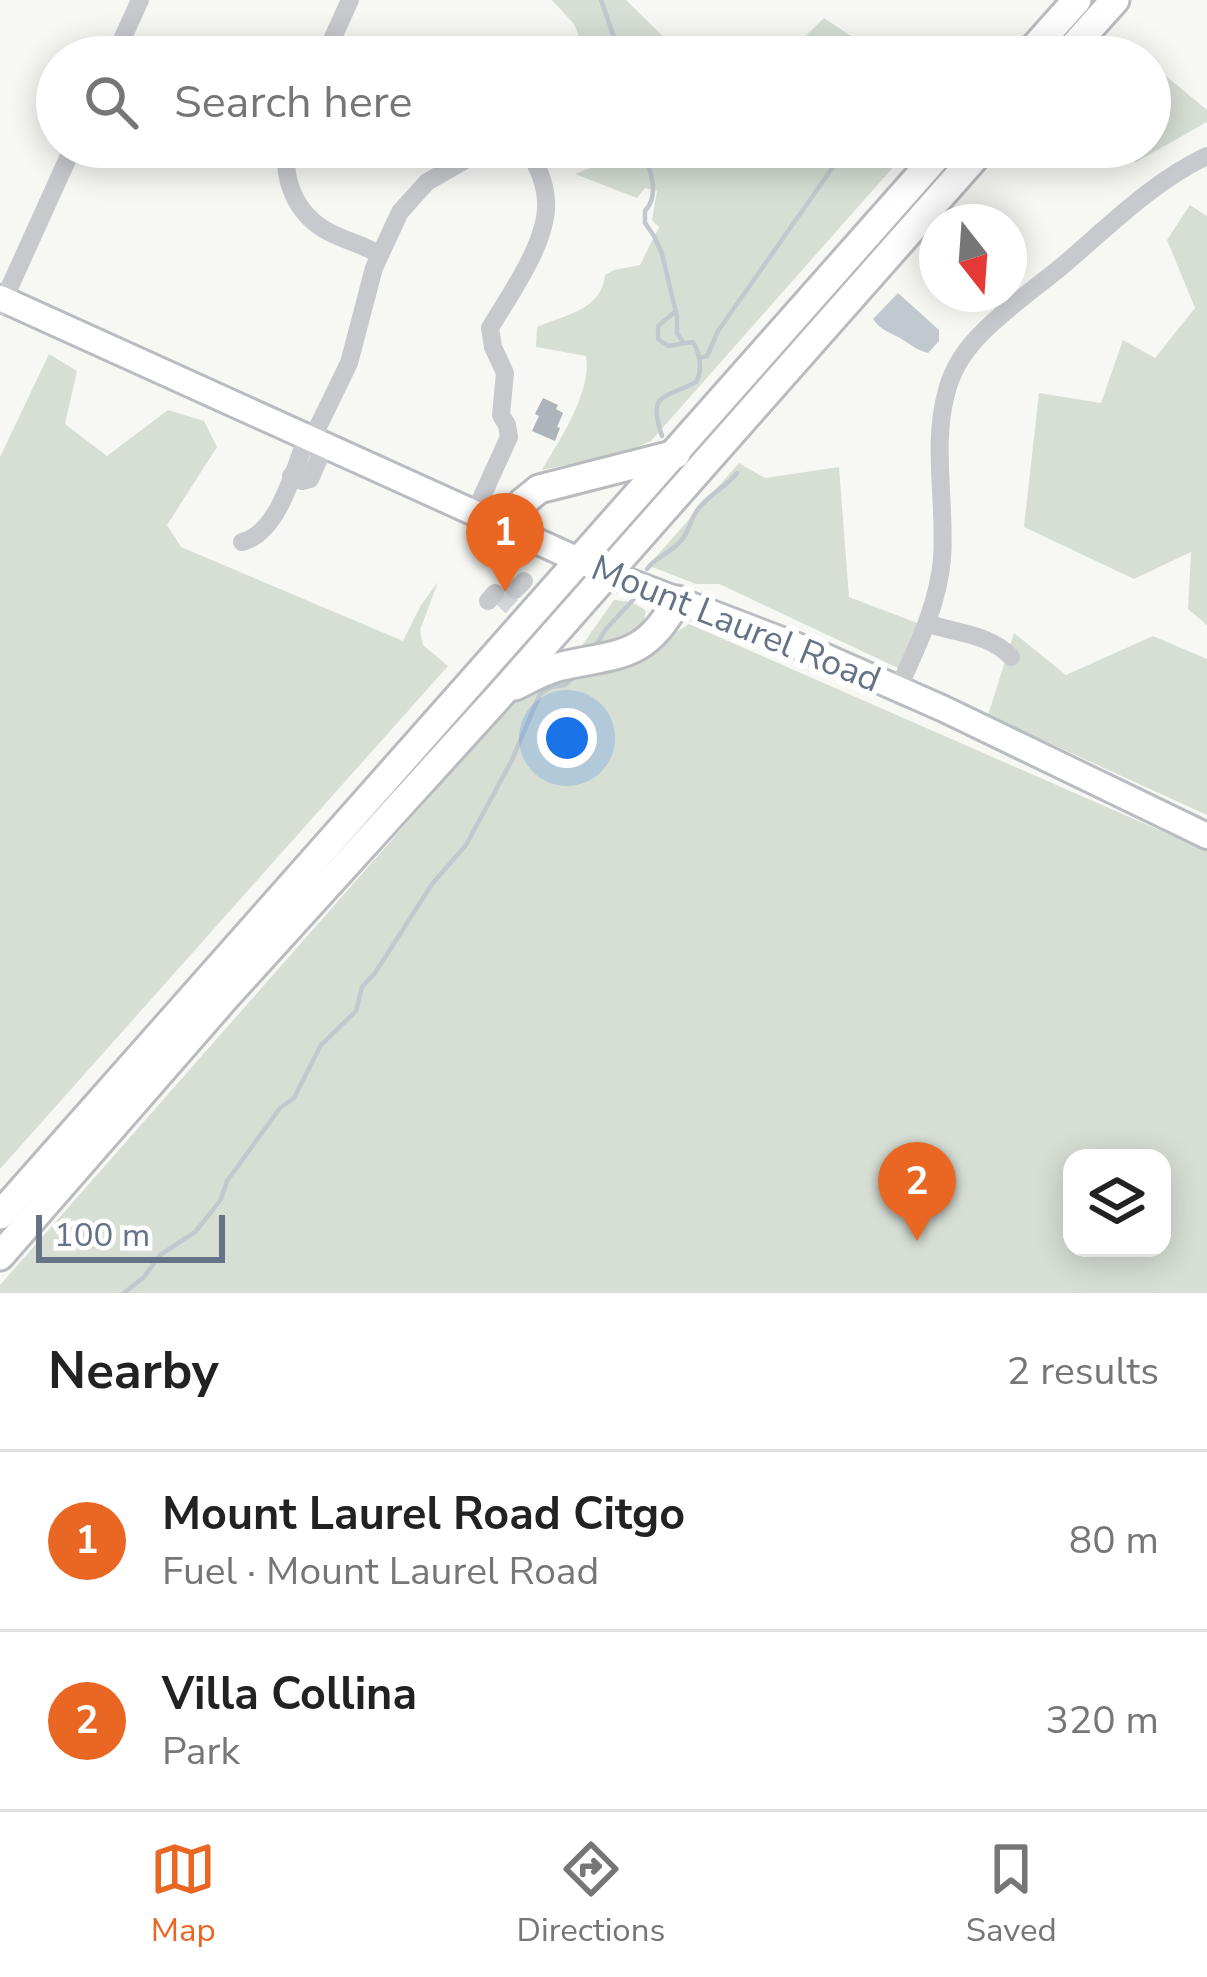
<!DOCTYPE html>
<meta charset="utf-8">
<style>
:root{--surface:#fff;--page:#f6f6f6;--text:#222;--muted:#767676;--line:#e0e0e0;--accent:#e96722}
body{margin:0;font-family:"Nunito Sans",sans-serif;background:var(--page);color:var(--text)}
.controls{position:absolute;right:36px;bottom:36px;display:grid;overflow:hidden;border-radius:24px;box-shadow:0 6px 30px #0003}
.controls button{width:108px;height:108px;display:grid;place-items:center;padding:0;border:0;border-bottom:3px solid var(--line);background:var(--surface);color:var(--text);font:60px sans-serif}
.compass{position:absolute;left:919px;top:204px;width:108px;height:108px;border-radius:50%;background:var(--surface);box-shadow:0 6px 30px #0003;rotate:163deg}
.scale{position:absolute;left:36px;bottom:30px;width:189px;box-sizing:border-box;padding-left:12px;border:6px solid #657386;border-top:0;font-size:33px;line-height:42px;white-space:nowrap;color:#657386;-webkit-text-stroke:9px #fff;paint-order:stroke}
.you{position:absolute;left:567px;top:738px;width:42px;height:42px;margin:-30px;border:9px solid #fff;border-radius:50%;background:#1a73e8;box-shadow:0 0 0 18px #1a73e833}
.badge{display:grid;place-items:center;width:78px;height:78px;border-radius:50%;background:var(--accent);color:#fff;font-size:39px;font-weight:700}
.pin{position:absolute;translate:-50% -99px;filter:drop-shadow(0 3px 6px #0008)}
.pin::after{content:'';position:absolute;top:63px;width:42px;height:36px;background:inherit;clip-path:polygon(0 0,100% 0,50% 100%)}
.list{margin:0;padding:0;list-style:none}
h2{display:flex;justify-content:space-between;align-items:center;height:156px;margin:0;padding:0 48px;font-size:51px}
h2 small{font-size:39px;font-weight:400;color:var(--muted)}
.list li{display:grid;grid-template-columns:78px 1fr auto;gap:36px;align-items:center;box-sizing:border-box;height:180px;padding:0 48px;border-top:3px solid var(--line)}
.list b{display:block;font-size:45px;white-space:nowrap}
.list p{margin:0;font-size:39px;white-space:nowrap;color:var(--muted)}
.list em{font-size:39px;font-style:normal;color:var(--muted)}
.icon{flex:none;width:66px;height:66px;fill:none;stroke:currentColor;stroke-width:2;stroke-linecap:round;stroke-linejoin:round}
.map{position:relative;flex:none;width:1207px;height:1293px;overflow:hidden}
.search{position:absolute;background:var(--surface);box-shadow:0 6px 30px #0003;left:36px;right:36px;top:36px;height:132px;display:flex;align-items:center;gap:30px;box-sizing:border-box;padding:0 42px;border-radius:66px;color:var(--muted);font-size:45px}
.sheet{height:516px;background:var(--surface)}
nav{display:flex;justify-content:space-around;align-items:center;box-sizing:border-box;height:168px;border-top:3px solid var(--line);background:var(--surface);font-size:33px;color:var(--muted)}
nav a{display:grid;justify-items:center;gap:6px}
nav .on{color:var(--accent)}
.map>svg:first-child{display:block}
.green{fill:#d7dfd5;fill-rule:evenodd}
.water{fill:#c1c9cf}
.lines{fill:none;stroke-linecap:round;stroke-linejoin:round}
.stream{stroke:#c1c9cf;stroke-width:4.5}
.building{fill:#adb4bb}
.minor-tunnel{stroke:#d2d6d8;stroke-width:18;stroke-dasharray:18 9;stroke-linecap:butt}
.major-casing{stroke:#b9bcc0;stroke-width:30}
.highway-casing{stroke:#b9bbbf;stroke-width:33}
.minor{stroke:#c7c9cd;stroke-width:18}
.major{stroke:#fff;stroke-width:24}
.highway{stroke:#fff;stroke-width:27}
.labels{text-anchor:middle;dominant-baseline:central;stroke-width:12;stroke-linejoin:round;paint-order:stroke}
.street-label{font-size:36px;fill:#657386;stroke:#fff}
</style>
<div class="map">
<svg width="1207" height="1293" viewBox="0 0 1207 1293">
<rect width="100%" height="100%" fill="#f7f7f4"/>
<g class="green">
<path d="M552,0H626L684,57H588L574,24Z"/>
<path d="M824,18L882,57H784Z"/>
<path d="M1150,63L1207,110V122L1136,162L1108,147H1150Z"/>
<path d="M635,147H911L651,441L622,453L542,470C560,439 592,392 586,356L536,347L537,327C564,315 602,310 605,275L614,270L640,265L659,227L652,220L657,191L645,188L637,198L575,174L636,150Z"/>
<path d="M1190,205L1207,216V625L1188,609L1191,552L1134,579L1024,527L1039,393L1101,403L1123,340L1155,358L1195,308L1167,240Z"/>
<path d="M49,354L77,371L65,424L107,456L168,410L204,421L217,447L167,525L181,547L403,641L421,605L438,582L420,630L423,645L448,666L0,1169V457Z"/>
<path d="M739,463L765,478L839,467L849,597L933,629L913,675L719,584H696L652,567L654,559Z"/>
<path d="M614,600C627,601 635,602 646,611C642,643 609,644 583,650L581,647Z"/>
<path d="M689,624L1207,851V1293H0V1285L515,700L531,691L619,668ZM1072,1158H1162V1248H1072Z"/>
<path d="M1014,633L1066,675L1153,636L1207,659V815L988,715Z"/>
</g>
<path class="water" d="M898,293L939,330V341L928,353C917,350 913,346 903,340C891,332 882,332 873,319Z"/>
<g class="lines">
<g class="stream">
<path d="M601,0L621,57"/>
<path d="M643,147C649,168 661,194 645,211V223L654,236L662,254L677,317V333L683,342"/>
<path d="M699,358L707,356L718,331L847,147"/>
<path d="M662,436C647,392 664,399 696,382C703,370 700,354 693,342L668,346L658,339V326L676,311"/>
<path d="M647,569C656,557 666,555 677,545C688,536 689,523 696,512C707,495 724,489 737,473"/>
<path d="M595,647L606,629L633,600"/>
<path d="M124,1293L144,1277L160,1255L195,1232L212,1211L221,1199L227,1181L280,1108L294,1098L321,1045L356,1011L362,987L375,973L432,884L466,845L512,760L540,694L551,687L565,685L578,674"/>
</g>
</g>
<path class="building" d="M543,398L558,405L556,409L563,413L557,427L560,428L555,441L532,431L539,416L535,414Z"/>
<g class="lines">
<path class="minor-tunnel" d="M499,607L515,590"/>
<g class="major-casing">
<path id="major" d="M0,298L607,573L826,657L944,709L1207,836"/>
</g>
<g class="highway-casing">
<g id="highway">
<path d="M1026,57L1077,0"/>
<path d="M1064,57L1115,0"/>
<path d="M505,526L523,502L539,489L676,454"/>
<path d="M515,686C529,679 543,671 558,667C616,653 645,661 677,600"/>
<path d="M0,1215L945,147"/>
<path d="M0,1256L224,999L501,694L984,147"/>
</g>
</g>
<g class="minor">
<path d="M114,57L140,0"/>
<path d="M324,57L350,0"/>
<path d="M287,147C282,185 299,219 335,235C350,242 366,246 380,255"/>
<path d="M1,306L73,147"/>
<path d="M312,439L349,363L374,268L400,212L427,182L488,147"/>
<path d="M291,476L302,481L310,479L325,445"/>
<path d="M475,512L509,437L507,425L501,415L505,373L493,347L490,328C510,294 549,241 546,200C545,181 536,164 527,147"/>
<path d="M242,542C279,533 294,469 307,437"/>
<path d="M515,590L524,581"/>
<path d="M488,601L495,593"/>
<path d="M927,623C956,634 989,633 1011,657"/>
<path d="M898,689C917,647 938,605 942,559C946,505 932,446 946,394C951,373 962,354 977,338C1002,311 1033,290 1061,267C1107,228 1152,182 1207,156"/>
</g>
<use href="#major" class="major"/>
<use href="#highway" class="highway"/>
</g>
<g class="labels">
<g class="street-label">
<text transform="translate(736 624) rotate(22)">Mount Laurel Road</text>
</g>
</g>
</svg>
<div class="controls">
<button><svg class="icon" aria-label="layers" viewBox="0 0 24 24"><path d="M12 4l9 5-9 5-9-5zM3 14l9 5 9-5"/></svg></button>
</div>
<svg class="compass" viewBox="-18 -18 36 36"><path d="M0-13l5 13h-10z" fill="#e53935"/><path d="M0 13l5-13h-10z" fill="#767676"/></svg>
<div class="scale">100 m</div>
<div class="you"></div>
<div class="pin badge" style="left:505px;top:592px">1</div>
<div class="pin badge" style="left:917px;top:1241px">2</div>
<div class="search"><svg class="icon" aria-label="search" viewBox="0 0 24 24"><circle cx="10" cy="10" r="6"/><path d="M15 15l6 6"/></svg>Search here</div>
</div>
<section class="sheet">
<h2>Nearby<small>2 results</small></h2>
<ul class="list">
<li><span class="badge">1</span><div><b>Mount Laurel Road Citgo</b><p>Fuel · Mount Laurel Road</p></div><em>80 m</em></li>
<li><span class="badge">2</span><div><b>Villa Collina</b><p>Park</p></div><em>320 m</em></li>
</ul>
</section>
<nav>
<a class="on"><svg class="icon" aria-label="map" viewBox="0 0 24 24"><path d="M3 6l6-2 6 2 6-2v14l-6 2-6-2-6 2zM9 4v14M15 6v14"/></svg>Map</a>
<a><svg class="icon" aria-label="directions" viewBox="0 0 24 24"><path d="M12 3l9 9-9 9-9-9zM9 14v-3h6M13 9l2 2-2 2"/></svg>Directions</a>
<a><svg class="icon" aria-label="saved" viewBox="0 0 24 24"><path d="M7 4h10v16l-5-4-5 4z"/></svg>Saved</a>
</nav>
